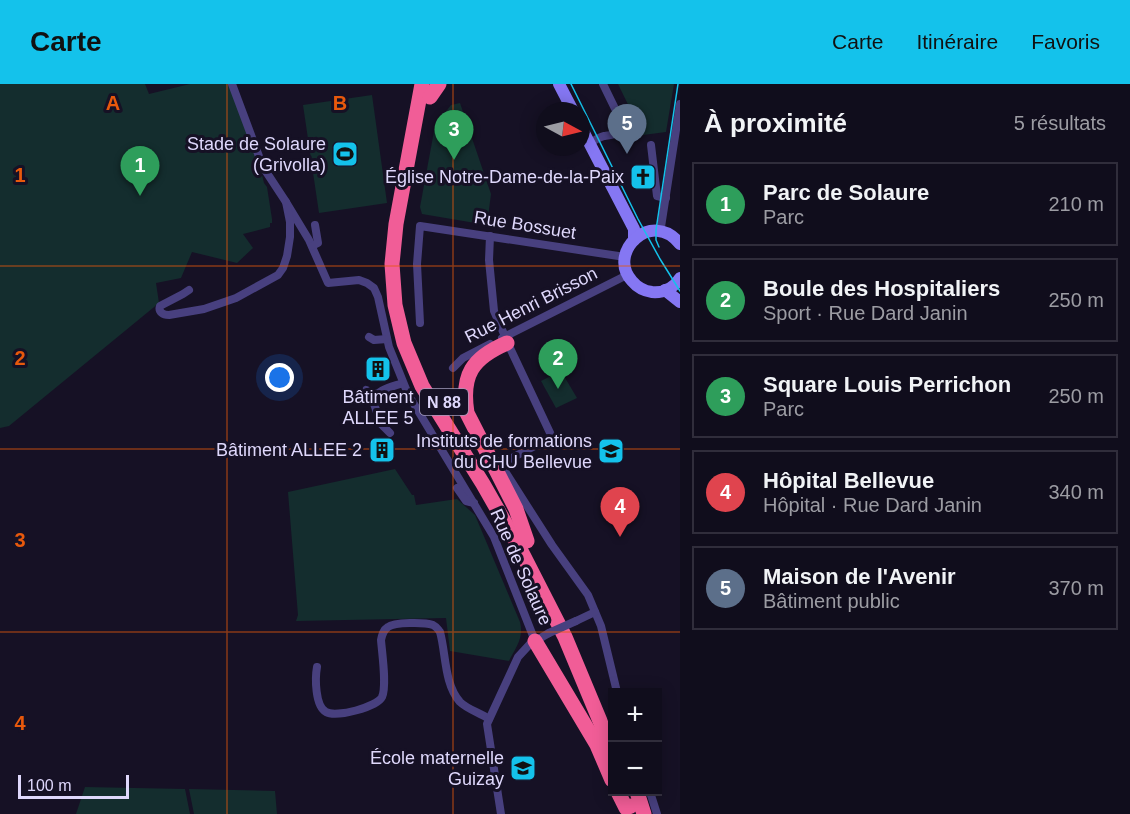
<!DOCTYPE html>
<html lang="fr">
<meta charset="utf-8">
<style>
:root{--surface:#100d1c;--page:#191625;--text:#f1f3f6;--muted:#9c9ca3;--line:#302d3b;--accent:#14c2eb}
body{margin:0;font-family:Arial,sans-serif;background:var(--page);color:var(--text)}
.controls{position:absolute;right:18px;bottom:18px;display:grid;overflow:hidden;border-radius:0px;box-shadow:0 3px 15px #0003}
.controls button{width:54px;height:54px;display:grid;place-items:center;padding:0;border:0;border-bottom:2px solid var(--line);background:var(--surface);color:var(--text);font:30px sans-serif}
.compass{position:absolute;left:536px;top:18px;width:54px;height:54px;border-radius:50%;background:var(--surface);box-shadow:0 3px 15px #0003;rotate:97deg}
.scale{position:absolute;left:18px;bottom:15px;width:111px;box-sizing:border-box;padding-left:6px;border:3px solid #dfd8fc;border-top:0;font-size:16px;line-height:21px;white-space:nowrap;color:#dfd8fc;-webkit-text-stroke:4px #161125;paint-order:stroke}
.you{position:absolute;left:280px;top:294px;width:21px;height:21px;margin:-15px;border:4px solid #fff;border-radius:50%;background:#1a73e8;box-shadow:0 0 0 9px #1a73e833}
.badge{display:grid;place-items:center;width:39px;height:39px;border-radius:50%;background:var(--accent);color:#fff;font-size:20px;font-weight:700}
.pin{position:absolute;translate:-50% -50px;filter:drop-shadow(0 2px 3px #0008)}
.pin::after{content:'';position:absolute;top:32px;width:21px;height:18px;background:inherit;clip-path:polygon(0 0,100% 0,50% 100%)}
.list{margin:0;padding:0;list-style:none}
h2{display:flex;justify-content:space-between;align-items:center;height:78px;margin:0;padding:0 24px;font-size:26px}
h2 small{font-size:20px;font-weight:400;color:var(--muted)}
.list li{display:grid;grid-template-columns:39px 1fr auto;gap:18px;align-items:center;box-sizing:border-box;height:84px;margin:0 12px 12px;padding:0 12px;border:2px solid var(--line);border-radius:0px}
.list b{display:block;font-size:22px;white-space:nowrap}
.list p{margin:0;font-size:20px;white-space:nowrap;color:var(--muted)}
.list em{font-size:20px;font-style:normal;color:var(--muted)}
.map{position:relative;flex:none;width:680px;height:730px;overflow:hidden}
header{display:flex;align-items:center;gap:36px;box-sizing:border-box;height:84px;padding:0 30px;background:var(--accent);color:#111}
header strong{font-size:28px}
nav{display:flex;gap:33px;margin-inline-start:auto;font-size:21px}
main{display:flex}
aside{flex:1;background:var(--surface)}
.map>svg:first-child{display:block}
.green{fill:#142d2e}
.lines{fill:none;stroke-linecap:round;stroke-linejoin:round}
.street{stroke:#48407f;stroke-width:8}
.secondary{stroke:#8577f3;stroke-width:12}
.highway{stroke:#f15d97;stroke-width:15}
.tram{stroke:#14c2eb;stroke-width:1.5}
.street-bridge{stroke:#48407f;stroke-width:8}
.grid{fill:none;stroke:#e8590c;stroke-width:1.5;stroke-opacity:0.55}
.labels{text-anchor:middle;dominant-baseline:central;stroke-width:6;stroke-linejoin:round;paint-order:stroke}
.shield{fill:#161125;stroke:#a39cbc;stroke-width:1.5}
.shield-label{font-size:16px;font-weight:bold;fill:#dfd8fc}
.poi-label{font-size:18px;fill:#dfd8fc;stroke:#161125;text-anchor:end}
.street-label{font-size:18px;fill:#dfd8fc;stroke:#161125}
.grid-label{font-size:20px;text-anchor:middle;font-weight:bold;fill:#e8590c;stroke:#161125;stroke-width:6;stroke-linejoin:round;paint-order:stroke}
</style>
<header>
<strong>Carte</strong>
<nav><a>Carte</a><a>Itinéraire</a><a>Favoris</a></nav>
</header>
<main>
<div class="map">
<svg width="680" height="730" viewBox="0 0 680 730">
<rect width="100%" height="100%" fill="#161125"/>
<g class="green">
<path d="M0,0H145L149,10L190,0H227L230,1L262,91L264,99L267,103L272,135V139H270V143L243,150L253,164L237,179L192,168L181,194L156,199L159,219L9,342L0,344Z"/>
<path d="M618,0H674L666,48L643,51Z"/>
<path d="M372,11L387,119L319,129L303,21Z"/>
<path d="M460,19L491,110L487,141L422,130L420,123L435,42L451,21Z"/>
<path d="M561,287L577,314L556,324L541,297Z"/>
<path d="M395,385L412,411H414L416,421L457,415L475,431L520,538C524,554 516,563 509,577L450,567L446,534L296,537L298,531L288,408Z"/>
<path d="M85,703L185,705L190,730H76Z"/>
<path d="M189,705L275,707L277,730H194Z"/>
</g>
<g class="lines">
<g class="street">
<path d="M590,59C594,57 599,53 604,52C612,51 617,51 623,44V41L603,0"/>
<path d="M651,61L657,112L666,114"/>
<path d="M286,118L309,156L328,199L359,196L367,199L374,204L378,213L389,263L408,310L494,453L535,557"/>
<path d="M658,146L661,143L680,20"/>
<path d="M490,152L489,176L494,227L510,264L552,353L508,376L504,381L506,389L552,461L588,511L601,542L617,608"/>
<path d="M312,162L318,159L315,141"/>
<path d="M189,206L183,210L160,222C158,228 163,231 169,231L204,225L236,214L278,191L283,184L287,172L290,153V138L286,118L263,83L232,0"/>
<path d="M420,239L417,180L420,142L625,173"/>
<path d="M369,253L374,256L387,255"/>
<path d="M502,254L627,191"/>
<path d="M453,284L463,274L490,260"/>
<path d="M366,306L375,310"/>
<path d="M390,349L381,340L373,317C377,305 392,303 403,299"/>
<path d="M457,404L466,417L474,419"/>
<path d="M576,537L595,528"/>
<path d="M317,583C315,594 315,622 326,628C336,634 377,623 382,613C387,602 382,569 381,556C382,551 383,546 388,543C394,538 425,538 433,541C437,543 437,544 440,548C446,569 444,600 460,618C467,625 480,629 489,635"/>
<path d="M650,708L657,730"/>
<path d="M501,730L487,640L518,573L530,560L549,549"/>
</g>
<g class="secondary">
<path d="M559,0L573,27"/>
<path d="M581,43L634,145V156"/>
<path d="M680,160C652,124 606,169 632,197C637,203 644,207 652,208C664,209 674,204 680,194"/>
<path d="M665,206L680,218"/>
</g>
<g class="highway">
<path d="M422,0L396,140L392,180L395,221L404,259L422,302L483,400L520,465L565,553L600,637L612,670"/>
<path d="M430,13L439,0"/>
<path d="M507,259C472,274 461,291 467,329L516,425L527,457"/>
<path d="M535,557L597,661L612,696"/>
<path d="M618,708L626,724L631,722"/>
<path d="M637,708L644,730"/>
</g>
<g class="tram">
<path d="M571,0L638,135L660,175L680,207"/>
<path d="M659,163L656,156V146L678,0"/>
</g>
<path class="street-bridge" d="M549,549L576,537"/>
</g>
<path class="grid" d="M227,0V730M453,0V730M0,182H680M0,365H680M0,548H680"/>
<defs>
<g id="stadium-square" transform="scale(1.35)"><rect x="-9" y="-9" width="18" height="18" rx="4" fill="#14c2eb" stroke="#161125"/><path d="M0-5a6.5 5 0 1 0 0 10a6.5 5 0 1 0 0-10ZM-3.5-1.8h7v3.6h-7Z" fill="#111"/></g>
<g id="church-square" transform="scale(1.35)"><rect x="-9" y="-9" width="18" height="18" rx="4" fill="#14c2eb" stroke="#161125"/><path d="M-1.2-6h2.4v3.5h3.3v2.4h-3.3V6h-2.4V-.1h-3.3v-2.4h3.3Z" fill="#111"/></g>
<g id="building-square" transform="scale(1.35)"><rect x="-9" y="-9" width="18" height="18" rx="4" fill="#14c2eb" stroke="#161125"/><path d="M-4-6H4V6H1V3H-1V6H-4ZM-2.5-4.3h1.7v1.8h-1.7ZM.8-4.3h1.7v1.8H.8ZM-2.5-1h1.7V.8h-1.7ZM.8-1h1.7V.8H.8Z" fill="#111"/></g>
<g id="university-square" transform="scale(1.35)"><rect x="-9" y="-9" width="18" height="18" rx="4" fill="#14c2eb" stroke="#161125"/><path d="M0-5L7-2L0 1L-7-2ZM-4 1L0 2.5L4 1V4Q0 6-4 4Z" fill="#111"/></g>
<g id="school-square" transform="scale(1.35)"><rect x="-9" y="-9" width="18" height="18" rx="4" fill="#14c2eb" stroke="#161125"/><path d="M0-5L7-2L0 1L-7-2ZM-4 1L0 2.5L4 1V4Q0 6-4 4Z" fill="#111"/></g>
</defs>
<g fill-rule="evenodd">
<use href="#stadium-square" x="345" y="70"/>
<use href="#church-square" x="643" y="93"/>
<use href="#building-square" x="378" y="285"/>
<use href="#building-square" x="382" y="366"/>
<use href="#university-square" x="611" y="367"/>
<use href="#school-square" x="523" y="684"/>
</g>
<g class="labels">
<rect class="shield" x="420" y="305" width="48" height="26" rx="4.5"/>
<g class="shield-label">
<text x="444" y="318">N 88</text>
</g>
<g class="poi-label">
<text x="326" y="60">Stade de Solaure<tspan x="326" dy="21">(Grivolla)</tspan></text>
<text x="624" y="93">Église Notre-Dame-de-la-Paix</text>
<text x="378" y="313" text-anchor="middle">Bâtiment<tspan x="378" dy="21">ALLEE 5</tspan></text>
<text x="592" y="357">Instituts de formations<tspan x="592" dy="21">du CHU Bellevue</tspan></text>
<text x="362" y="366">Bâtiment ALLEE 2</text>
<text x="504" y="674">École maternelle<tspan x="504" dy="21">Guizay</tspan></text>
</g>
<g class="street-label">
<text transform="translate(525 141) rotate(9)">Rue Bossuet</text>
<text transform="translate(531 221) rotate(-27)">Rue Henri Brisson</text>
<text transform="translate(521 483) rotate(66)">Rue de Solaure</text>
</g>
</g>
<g class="grid-label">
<text x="113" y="26">A</text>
<text x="340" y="26">B</text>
<text x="20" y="98">1</text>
<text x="20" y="281">2</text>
<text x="20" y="463">3</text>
<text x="20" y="646">4</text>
</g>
</svg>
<div class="controls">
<button>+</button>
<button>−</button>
</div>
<svg class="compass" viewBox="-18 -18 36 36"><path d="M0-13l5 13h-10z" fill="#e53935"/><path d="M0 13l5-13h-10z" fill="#9c9ca3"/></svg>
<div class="scale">100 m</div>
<div class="you"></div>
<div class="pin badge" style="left:140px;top:112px;background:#2e9e5b">1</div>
<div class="pin badge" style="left:558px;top:305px;background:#2e9e5b">2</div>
<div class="pin badge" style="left:454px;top:76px;background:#2e9e5b">3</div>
<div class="pin badge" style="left:620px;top:453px;background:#e0444e">4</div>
<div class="pin badge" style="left:627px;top:70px;background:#5c6f8a">5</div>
</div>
<aside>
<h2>À proximité<small>5 résultats</small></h2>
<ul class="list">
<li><span class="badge" style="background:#2e9e5b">1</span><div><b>Parc de Solaure</b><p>Parc</p></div><em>210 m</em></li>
<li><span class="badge" style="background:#2e9e5b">2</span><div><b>Boule des Hospitaliers</b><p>Sport · Rue Dard Janin</p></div><em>250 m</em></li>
<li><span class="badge" style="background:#2e9e5b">3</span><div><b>Square Louis Perrichon</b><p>Parc</p></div><em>250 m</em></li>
<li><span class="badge" style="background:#e0444e">4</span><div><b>Hôpital Bellevue</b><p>Hôpital · Rue Dard Janin</p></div><em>340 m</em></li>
<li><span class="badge" style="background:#5c6f8a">5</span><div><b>Maison de l'Avenir</b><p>Bâtiment public</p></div><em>370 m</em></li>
</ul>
</aside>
</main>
